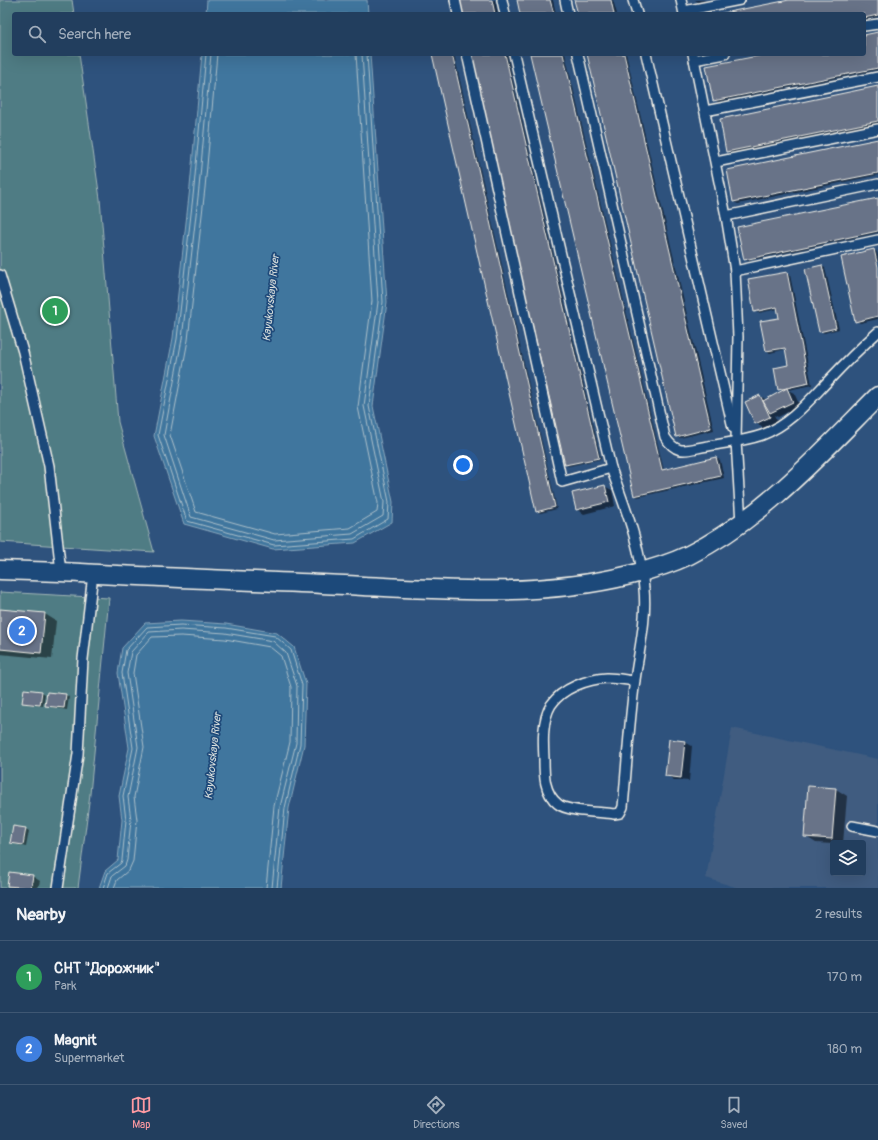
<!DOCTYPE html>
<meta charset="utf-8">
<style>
:root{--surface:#223e5e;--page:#2a4564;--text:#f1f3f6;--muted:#a2aebc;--line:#3f5773;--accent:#ff9aa2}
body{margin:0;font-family:Pangolin,sans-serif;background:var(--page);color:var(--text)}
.controls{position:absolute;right:12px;bottom:12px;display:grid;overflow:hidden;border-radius:4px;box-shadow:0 4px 16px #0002}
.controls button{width:36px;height:36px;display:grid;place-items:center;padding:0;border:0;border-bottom:1px solid var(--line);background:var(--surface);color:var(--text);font:20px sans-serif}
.you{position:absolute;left:463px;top:465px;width:14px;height:14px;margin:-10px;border:3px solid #fff;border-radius:50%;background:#1a73e8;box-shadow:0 0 0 6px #1a73e833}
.badge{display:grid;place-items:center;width:26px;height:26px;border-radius:50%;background:var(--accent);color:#fff;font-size:13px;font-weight:700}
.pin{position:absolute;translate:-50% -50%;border:2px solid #fff;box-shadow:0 1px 4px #0006}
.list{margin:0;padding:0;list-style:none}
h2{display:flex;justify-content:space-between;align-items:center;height:52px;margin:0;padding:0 16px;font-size:17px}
h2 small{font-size:13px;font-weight:400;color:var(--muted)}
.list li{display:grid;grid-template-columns:26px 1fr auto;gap:12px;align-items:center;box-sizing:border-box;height:72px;padding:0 16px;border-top:1px solid var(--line)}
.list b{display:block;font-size:15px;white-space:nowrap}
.list p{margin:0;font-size:13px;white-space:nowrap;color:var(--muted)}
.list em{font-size:13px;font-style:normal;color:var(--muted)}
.icon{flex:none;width:22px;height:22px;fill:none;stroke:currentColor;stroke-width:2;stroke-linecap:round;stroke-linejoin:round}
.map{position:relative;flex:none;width:878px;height:888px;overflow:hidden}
.search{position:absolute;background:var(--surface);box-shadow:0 4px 16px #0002;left:12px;right:12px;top:12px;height:44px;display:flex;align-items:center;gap:10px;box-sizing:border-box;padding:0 14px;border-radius:4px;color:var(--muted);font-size:15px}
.sheet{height:196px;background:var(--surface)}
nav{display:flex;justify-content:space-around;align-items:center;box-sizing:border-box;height:56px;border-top:1px solid var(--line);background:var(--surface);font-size:11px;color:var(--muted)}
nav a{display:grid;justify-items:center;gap:2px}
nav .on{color:var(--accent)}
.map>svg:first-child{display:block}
.built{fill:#3f5c80;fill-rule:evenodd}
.green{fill:#4f7c84;stroke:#a2b6b6}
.water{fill:#41769e;stroke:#89a7bc}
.shadow{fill:#0007}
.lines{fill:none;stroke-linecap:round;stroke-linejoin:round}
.shore{stroke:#acc0ca;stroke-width:1}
.building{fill:#687388;stroke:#f4f1e8}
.lane-casing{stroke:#f4f1e8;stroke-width:12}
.street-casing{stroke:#f4f1e8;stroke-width:21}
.lane{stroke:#1f4a7a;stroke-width:9}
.street{stroke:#1f4a7a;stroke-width:18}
.labels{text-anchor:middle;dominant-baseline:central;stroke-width:3.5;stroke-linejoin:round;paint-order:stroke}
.water-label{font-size:11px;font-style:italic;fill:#d9dfdd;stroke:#1f4a7a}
</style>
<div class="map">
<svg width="878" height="888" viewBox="0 0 878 888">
<rect width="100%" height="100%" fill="#2e527d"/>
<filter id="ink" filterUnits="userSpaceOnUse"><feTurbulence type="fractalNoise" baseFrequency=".025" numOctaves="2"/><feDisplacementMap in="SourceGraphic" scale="8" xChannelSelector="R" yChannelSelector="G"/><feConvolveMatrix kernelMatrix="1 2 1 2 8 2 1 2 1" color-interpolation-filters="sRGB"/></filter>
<g filter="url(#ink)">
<path class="built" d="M732,728L878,759V888H738L706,878ZM833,843H863V873H833Z"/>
<g class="green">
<path d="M0,0H72L74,14H14V54H79L100,199L118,422L154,552L0,542Z"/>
<path d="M0,592L109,598L90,794L78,888H0Z"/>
</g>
<g class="water">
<path d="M207,0H367L368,14H206Z"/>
<path d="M202,54H370L387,302L373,406L393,502L392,522L355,543L273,549L184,524L154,436L173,338L190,187Z"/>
<path d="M181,621L226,624L277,633L294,647L306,684L304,745L289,808L281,888H99L105,871L118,860L122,820L119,796L129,748L118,673L122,648L145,623Z"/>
</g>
<g class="shadow">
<path d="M457,0H495L498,14H460Z"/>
<path d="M518,0H553L556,14H521Z"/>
<path d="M576,0H613L617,14H579Z"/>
<path d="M695,0H707L698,2Z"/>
<path d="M794,0H878V17L864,20V14H723Z"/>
<path d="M878,33V70L718,102L714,100L773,54H864V36Z"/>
<path d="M433,54H454L557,509L540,513L537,511Z"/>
<path d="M470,54H507L601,459L569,466L565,465Z"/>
<path d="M531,54H565L664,471L716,458L720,460L724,478L638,497L634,495Z"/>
<path d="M588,54H626L714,430L680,438L677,436Z"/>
<path d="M878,87V123L730,153L727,151Z"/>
<path d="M878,140V175L738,204L734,202L728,170Z"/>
<path d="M878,199V233L748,261L745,259Z"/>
<path d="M874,250L877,252L878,256V319L860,323L856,321Z"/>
<path d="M822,266L825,268L839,329L824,333L820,331Z"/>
<path d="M787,273L790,275L812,385L788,390L794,393L800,406L778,417L774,415L777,421L763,428L756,423L760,396L767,400L783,391L779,389L789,366L786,349L770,353L767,351L780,318L778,309L758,313L755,311Z"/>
<path d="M604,486L612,490L615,506L584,514L576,509Z"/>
<path d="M0,610L45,614L56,621L52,659L0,654Z"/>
<path d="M42,692L45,694L43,706L27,704L23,702Z"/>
<path d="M66,695L69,697L67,710L50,707L47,705Z"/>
<path d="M670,740L685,742L692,746L689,781L674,780L666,775Z"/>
<path d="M809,787L836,789L847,796L843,843H833V844L816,843L805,836Z"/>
<path d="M26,829L29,831L26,847L11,843Z"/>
<path d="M32,876L40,881L38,888H12L8,886Z"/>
</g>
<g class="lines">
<g class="shore">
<path d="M206,54L194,187L177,339L158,435L187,521L274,545L354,539L388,519L389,502L369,406L383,302L367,54"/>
<path d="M211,54L199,188L182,339L164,435L191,517L274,540L352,534L383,516L384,502L364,406L378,302L362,54"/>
<path d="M217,54L205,188L188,340L170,435L196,512L275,534L350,528L377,512L378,503L358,407L372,301L356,54"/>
<path d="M103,888L108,873L121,863L122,860L126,820L123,796L133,748L122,673L126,650L147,627L181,625L226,628L275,636L291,650L302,685L300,744L285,808L277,888"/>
<path d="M108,888L112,876L125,866L127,860L131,820L128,797L138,747L127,673L131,652L149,632L181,630L225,633L273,641L286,653L297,686L296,743L280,807L272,888"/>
<path d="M114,888L117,880L129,870L133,861L137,820L134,797L144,747L133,673L136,655L152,637L181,636L225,639L270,647L281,656L291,687L290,742L274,806L266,888"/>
</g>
</g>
<g class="building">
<path d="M456,0H492L495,14H459Z"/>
<path d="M517,0H550L554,14H520Z"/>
<path d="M574,0H611L614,14H578Z"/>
<path d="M789,0H878V15L864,18V14H718Z"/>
<path d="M878,32V68L713,101L706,66L768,54H864V35Z"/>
<path d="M432,54H452L555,507L536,512Z"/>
<path d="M469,54H505L599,458L565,465Z"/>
<path d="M530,54H563L662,470L716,457L721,476L634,496Z"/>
<path d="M587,54H624L711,428L676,437Z"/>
<path d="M878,86V121L726,152L720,119Z"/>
<path d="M878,139V173L733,202L727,170Z"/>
<path d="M878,198V231L744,260L737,227Z"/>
<path d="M874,249L878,267V316L855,322L841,257Z"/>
<path d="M822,265L836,328L819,332L805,269Z"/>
<path d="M787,272L809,383L778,390L774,368L788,365L785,348L766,351L760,321L779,318L777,307L754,312L748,279Z"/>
<path d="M787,388L793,402L770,413L763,401Z"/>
<path d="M760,395L770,417L755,424L745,402Z"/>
<path d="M605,485L609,502L576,510L572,493Z"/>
<path d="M0,609L45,613L41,653L0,649Z"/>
<path d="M24,689L42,691L40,705L22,703Z"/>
<path d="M47,692L66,694L64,708L45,706Z"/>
<path d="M669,739L685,741L681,778L665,776Z"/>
<path d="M808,786L836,788L832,839L804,837Z"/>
<path d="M13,826L26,828L23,845L10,843Z"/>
<path d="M9,872L33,875L31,888L7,886Z"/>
</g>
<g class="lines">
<g class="lane-casing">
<g id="lane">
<path d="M455,0L458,14"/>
<path d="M502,0L505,14"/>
<path d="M565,0L568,14"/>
<path d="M633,0L637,14"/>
<path d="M681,0L684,14"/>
<path d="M684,11L740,0"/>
<path d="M864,26L878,24"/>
<path d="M467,54L562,482L611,468"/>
<path d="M514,54L611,468C625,507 641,547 644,589C647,619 639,650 635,680C629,722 627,765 623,807L620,813L614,814C602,812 567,812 558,804C544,793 544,775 544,759C543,742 542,720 551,705C562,688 588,679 607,678C616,678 626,680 635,681"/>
<path d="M578,54L665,437C678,457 687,449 708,446C725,443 745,441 762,435C789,425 808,402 828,381C844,364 860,348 878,332"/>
<path d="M646,54L733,428"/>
<path d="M693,54L726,216L735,271L738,337L736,441L741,523"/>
<path d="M694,60L725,54"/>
<path d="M705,111L878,77"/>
<path d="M716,162L878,129"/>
<path d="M726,216L878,184"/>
<path d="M735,271L878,240"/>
<path d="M0,275L23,352L49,466L61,572"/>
<path d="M852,826L878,831"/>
<path d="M58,888L78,754L83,659L93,574"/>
</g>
</g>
<g class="street-casing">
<path id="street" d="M0,570L61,572C147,577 235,580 322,584C424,588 530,600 630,575C650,570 670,564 689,555C763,518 820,454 878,396"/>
</g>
<use href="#lane" class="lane"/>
<use href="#street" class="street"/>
</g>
</g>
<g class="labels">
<g class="water-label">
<text transform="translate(271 298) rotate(-84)">Kayukovskaya River</text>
<text transform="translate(213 756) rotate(-84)">Kayukovskaya River</text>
</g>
</g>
</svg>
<div class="controls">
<button><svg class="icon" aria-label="layers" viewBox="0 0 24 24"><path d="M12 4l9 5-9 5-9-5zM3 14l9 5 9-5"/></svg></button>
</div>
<div class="you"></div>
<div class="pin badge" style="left:55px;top:311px;background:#2e9e5b">1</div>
<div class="pin badge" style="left:22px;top:631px;background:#3f7fe0">2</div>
<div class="search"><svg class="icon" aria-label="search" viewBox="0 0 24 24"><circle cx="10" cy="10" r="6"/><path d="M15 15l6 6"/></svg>Search here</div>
</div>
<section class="sheet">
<h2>Nearby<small>2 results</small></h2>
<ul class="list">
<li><span class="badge" style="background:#2e9e5b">1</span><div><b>СНТ &quot;Дорожник&quot;</b><p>Park</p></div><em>170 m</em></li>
<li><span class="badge" style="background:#3f7fe0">2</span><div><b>Magnit</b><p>Supermarket</p></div><em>180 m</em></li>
</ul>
</section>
<nav>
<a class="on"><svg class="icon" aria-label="map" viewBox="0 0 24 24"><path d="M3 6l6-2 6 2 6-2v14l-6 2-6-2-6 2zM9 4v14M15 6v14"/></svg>Map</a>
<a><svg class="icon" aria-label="directions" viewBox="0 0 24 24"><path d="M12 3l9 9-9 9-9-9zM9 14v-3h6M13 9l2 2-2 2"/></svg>Directions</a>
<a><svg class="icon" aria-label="saved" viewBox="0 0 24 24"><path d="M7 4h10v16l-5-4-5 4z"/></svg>Saved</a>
</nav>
